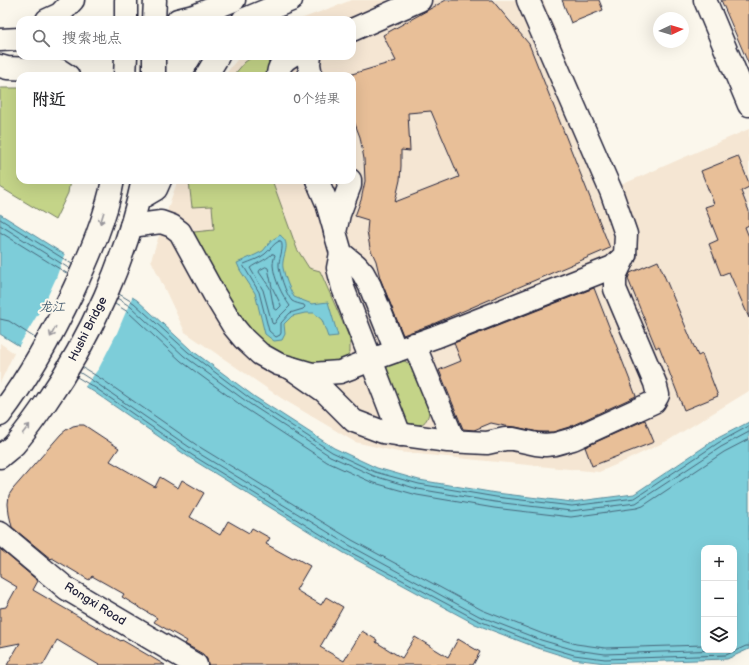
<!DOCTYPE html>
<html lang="zh">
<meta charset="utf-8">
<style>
:root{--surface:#fff;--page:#f2f2f2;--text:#202124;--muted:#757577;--line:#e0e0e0}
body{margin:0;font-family:"Balsamiq Sans","LXGW WenKai TC",sans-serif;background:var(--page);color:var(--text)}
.controls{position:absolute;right:12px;bottom:12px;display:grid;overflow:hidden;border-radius:8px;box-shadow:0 4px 16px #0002}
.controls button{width:36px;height:36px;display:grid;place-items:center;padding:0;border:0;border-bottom:1px solid var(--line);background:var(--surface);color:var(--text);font:20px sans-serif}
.compass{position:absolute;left:653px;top:12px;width:36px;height:36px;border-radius:50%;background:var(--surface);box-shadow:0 4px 16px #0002;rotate:86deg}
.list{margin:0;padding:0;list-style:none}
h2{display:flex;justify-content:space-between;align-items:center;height:52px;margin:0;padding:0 16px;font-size:17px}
h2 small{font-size:13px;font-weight:400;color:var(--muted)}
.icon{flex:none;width:22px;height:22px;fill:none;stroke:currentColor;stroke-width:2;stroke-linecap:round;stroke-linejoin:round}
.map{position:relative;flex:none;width:749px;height:665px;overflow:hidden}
.search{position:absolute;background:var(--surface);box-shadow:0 4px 16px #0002;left:16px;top:16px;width:340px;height:44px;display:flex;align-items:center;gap:10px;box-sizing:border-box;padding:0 14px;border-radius:12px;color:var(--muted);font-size:15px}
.panel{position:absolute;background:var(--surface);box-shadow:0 4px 16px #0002;left:16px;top:72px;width:340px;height:112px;border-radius:12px}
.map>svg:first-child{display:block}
.built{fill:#f5e6d3}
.green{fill:#c4d488;stroke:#737b62}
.water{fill:#7dcdd9;stroke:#59899a;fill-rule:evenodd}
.pier{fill:#fbf7ec}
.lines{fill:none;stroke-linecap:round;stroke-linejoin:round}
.shore{stroke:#46667a;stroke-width:1}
.building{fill:#e8bf98;stroke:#22223b;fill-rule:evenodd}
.minor-casing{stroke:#22223b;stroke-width:25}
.major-casing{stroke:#22223b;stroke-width:25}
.minor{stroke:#fbf7ec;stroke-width:22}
.major{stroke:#fbf7ec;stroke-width:22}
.oneway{stroke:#99979c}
.labels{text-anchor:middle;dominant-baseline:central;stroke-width:4;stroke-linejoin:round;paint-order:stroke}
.street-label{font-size:12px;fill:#22223b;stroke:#fbf7ec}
.water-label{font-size:13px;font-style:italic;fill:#3d556a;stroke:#fbf7ec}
</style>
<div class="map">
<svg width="749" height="665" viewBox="0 0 749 665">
<rect width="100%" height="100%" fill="#fbf7ec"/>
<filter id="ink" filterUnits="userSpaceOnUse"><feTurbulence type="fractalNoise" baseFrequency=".025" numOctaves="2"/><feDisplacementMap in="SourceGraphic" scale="8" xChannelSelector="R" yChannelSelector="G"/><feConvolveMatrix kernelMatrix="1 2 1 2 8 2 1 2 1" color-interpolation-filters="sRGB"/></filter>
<g filter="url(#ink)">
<g class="built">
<path d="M352,0H543L621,185L749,129V391L669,440L627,460L599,472L398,452L355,442L281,398L185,332L151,260L171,199L178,180H352V76H224L240,56H352V20H298Z"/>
<path d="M0,343L14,353L0,383Z"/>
</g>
<g class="green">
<path d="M254,56H271V76H233L245,62Z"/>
<path d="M0,88H20V180H70L68,193L55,220L0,187Z"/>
<path d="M190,180H272L297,249L309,268L320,271L350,339V352L346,360L301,365L258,343L245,322L196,247L194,232L214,230L212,206L192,207L189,182Z"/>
<path d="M403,360L414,367L429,412C427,426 418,426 405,427L385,370L388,364L394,361Z"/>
</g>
<g class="water">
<path d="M0,214L137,300L190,349L255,397L334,448L377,468L419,480L496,493L572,502L634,494L716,439L749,422V649L727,659L605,663L573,659L538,648L475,624L344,553L190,458L94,392L0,334ZM704,548H734V650H704Z"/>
<path d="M280,235C293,245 281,255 283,268C285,278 289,288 294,297L312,304L328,302L338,336L328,337L322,320L314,313H305L292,316L284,324L285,334L282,340L274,341L265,334L255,293L240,270L237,263L255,255L263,251L272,240Z"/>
</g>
<path class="pier" d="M65,253L133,295L117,333L99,368L84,388L18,347L44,304L56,278Z"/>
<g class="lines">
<g class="shore">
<path d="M0,219L72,264"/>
<path d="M0,225L70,269"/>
<path d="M0,232L68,274"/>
<path d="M279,241H281C284,248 280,256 279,263C278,270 286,295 292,301C295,303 300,304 304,305L305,307L303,309L290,313L281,323V333L280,335L276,337L269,331L259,292L243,265L244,264C251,261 259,259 265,254C270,250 273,244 279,241Z"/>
<path d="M272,254H274L275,255C274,258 273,262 273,265C274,279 282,295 290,306L278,318L275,323L273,324L272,323L263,290L250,268C256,263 265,261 272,254Z"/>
<path d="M266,267L268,268L272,287L281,305V306L277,310L274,309L270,288L259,272L260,270Z"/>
<path d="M119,294L134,303L188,352L252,400L332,452L375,472L419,484L496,497L572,506L635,498L718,443L749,426"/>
<path d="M117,298L131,307L184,356L250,404L330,456L374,476L418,489L495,502L571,511L636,503L639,501L721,447L749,432"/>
<path d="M115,304L128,312L181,361L246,409L327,462L371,482L417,495L494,508L571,517L637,508L643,506L724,452L749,439"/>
<path d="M0,319L9,321L35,338"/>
<path d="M82,367L103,380L198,446L352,540L482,610L543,634L576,644L605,648L704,645"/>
<path d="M79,372L99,385L195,451L349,545L479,616L541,640L575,650L605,654L721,650"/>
<path d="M77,377L97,389L192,455L346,550L477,620L540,645L574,655L605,659L726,655L746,646H749"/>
</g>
</g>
<g class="building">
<path d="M446,0H492L529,44L610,248L433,324L403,335L380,278L376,261L370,248L367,231L368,220L355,216L361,200L365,181L364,159L360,137L352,116V74L396,61L383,35ZM431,111L459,177L395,202L400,180L401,166V150L410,151L408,113Z"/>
<path d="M562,0H599L603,10L571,23Z"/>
<path d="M721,0H749V65Z"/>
<path d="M738,156L749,183V187L741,191L749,211V225L745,227L749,237V318L729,272L721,275L709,244L718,240L705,207L714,204L701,171Z"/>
<path d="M658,261L698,356L702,354L718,396L684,410L659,346L656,348L628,279L630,273Z"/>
<path d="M594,288L636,396L569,427L553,432H538L516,427L505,426L491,423L474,430L463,429L439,370L461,361L454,343Z"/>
<path d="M645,420L654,442L592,466L585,447Z"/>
<path d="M78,425H84L119,448L110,461L155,487L160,477L178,488L182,480L204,493L190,517L220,535L228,521L249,533L252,528L270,538L266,544L293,559L294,557L310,566L296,590L321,605L326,597L343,607L320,647L344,661L362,631L377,640L376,642L402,658L415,637L448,657L458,639L480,652L473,665H208L207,659L203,654L185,644L187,641L154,622L157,618L122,597L124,594L92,576L89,580L52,558L51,559L12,527L9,514L8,504L9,495L13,489L61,434L66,430L73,426Z"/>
<path d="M0,549L38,581L33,590L121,641L122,640L165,665H99L57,640L43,665H7L20,643L0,647V608L6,607L17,587L0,577Z"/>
</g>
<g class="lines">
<g class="minor-casing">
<g id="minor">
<path d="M705,0L749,105"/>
<path d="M352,30L420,0"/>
<path d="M310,56L309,64L311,76"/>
<path d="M278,76C278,67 283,60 291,56"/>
<path d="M317,180L327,203L335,231"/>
<path d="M350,180V185L339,214L335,232L341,253L356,265L363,273L370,286L396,351"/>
<path d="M131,226L161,222L172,226L180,232L214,294L234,327L244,339L260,354L278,364L312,374L340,372L371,360L400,435"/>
<path d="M341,253L338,268L343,288L371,360L435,337L613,267L625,255L626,234L611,191L528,0"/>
<path d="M414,344L454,441"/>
<path d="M291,368L324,391L354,421L383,432L448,441L487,443L505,439H513L536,444L545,445L555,444L573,439L654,402L658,395L655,383L615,289V276L625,255"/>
<path d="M0,533L67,589L196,665"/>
</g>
</g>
<g class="major-casing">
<g id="major">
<path d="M126,0V20"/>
<path d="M47,20L60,14L73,0"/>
<path d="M154,20L155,0"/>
<path d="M178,20L194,16L234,0"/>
<path d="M243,20L291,0"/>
<path d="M0,40L20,39"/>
<path d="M154,56V76"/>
<path d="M0,66L7,68L59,70L68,76"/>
<path d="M125,76L126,56"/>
<path d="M206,76L218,56"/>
<path d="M139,199L156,189L160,180"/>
<path d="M0,415C30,376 53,333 74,289C90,254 106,218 113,180"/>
<path d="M0,457C4,453 9,450 14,445C24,434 36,417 45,404C91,338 126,259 143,180"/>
</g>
</g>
<use href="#minor" class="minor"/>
<use href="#major" class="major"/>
</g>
<defs><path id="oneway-shaft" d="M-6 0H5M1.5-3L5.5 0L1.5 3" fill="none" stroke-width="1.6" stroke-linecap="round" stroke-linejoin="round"/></defs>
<g class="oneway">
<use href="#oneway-shaft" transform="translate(102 218) rotate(107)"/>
<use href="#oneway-shaft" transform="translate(53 332) rotate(117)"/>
<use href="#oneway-shaft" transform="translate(26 429) rotate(-52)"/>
</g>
</g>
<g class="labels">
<g class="street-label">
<text transform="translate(88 329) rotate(-63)">Hushi Bridge</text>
<text transform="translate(95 604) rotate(32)">Rongxi Road</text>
</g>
<g class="water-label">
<text x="52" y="307">龙江</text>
</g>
</g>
</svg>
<div class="controls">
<button>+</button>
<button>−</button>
<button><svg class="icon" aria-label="layers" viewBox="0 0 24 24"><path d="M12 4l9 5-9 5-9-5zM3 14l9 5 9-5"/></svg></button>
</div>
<svg class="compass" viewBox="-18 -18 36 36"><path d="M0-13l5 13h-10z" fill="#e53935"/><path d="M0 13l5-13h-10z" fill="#757577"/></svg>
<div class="search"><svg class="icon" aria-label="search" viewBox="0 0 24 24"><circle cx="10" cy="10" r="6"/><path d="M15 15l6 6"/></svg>搜索地点</div>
<section class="panel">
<h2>附近<small>0个结果</small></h2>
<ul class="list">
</ul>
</section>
</div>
